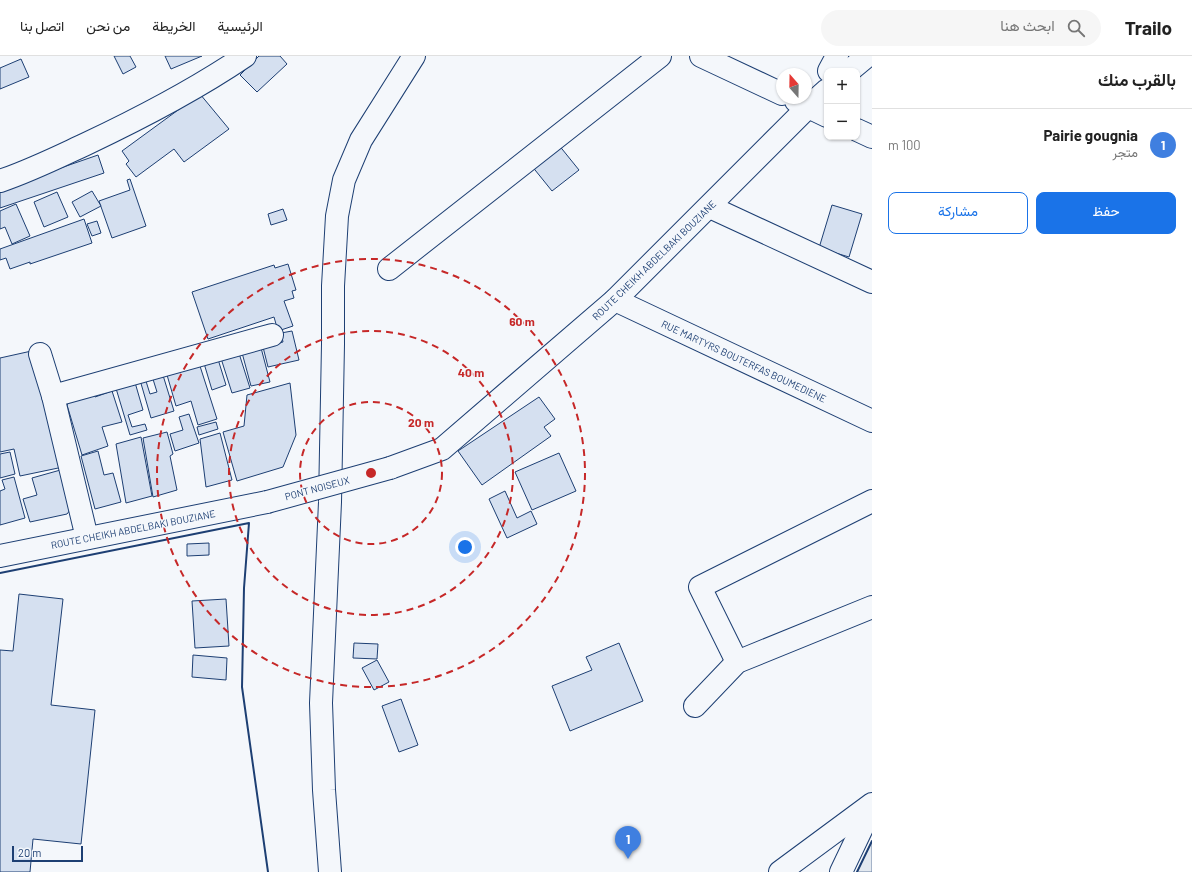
<!DOCTYPE html>
<html lang="ar">
<meta charset="utf-8">
<style>
:root{--surface:#fff;--page:#f6f6f6;--text:#222;--muted:#767676;--line:#e0e0e0;--accent:#1a73e8}
body{margin:0;font-family:Barlow,Vazirmatn,sans-serif;background:var(--page);color:var(--text);direction:rtl}
.controls{position:absolute;right:12px;top:12px;display:grid;overflow:hidden;border-radius:8px;box-shadow:0 1px 3px #0004}
.controls button{width:36px;height:36px;display:grid;place-items:center;padding:0;border:0;border-bottom:1px solid var(--line);background:var(--surface);color:var(--text);font:20px sans-serif}
.compass{position:absolute;left:776px;top:12px;width:36px;height:36px;border-radius:50%;background:var(--surface);box-shadow:0 1px 3px #0004;rotate:340deg}
.scale{position:absolute;left:12px;bottom:10px;width:71px;box-sizing:border-box;padding-left:4px;border:2px solid #1d3f73;border-top:0;font-size:11px;line-height:14px;white-space:nowrap;color:#1d3f73;-webkit-text-stroke:3px #f4f7fb;paint-order:stroke}
.you{position:absolute;left:465px;top:491px;width:14px;height:14px;margin:-10px;border:3px solid #fff;border-radius:50%;background:#1a73e8;box-shadow:0 0 0 6px #1a73e833}
.badge{display:grid;place-items:center;width:26px;height:26px;border-radius:50%;background:var(--accent);color:#fff;font-size:13px;font-weight:700}
.pin{position:absolute;translate:-50% -33px;filter:drop-shadow(0 1px 2px #0008)}
.pin::after{content:'';position:absolute;top:21px;width:14px;height:12px;background:inherit;clip-path:polygon(0 0,100% 0,50% 100%)}
.list{margin:0;padding:0;list-style:none}
h2{display:flex;justify-content:space-between;align-items:center;height:52px;margin:0;padding:0 16px;font-size:17px}
h2 small{font-size:13px;font-weight:400;color:var(--muted)}
.list li{display:grid;grid-template-columns:26px 1fr auto;gap:12px;align-items:center;box-sizing:border-box;height:72px;padding:0 16px;border-top:1px solid var(--line)}
.list b{display:block;font-size:15px;white-space:nowrap}
.list p{margin:0;font-size:13px;white-space:nowrap;color:var(--muted)}
.list em{font-size:13px;font-style:normal;color:var(--muted)}
.actions{display:flex;gap:8px;padding:12px 16px}
.actions a{flex:1;padding:9px 0;border:1px solid var(--accent);border-radius:8px;text-align:center;font-size:14px;color:var(--accent)}
.actions .main{background:var(--accent);color:#fff}
.icon{flex:none;width:22px;height:22px;fill:none;stroke:currentColor;stroke-width:2;stroke-linecap:round;stroke-linejoin:round}
.map{position:relative;flex:none;width:872px;height:816px;overflow:hidden;direction:ltr}
header{display:flex;align-items:center;gap:24px;box-sizing:border-box;height:56px;padding:0 20px;background:var(--surface);border-bottom:1px solid var(--line)}
header strong{font-size:19px}
nav{display:flex;gap:22px;margin-inline-start:auto;font-size:14px}
.search{width:280px;height:36px;background:var(--page);display:flex;align-items:center;gap:10px;box-sizing:border-box;padding:0 14px;border-radius:22px;color:var(--muted);font-size:15px}
main{display:flex}
aside{flex:1;background:var(--surface)}
.map>svg:first-child{display:block}
.green{fill:#e3e9f0;stroke:#687fa3}
.building{fill:#d5e0f0;stroke:#1d3f73}
.lines{fill:none;stroke-linecap:round;stroke-linejoin:round}
.minor-casing{stroke:#1d3f73;stroke-width:24}
.major-casing{stroke:#1d3f73;stroke-width:24}
.minor{stroke:#f4f7fb;stroke-width:22}
.major{stroke:#f4f7fb;stroke-width:22}
.minor-bridge-casing{stroke:#1d3f73;stroke-width:24;stroke-linecap:butt}
.minor-bridge{stroke:#f4f7fb;stroke-width:22}
.wall{stroke:#1d3f73;stroke-width:2}
.ring{fill:none;stroke:#c62828;stroke-width:2;stroke-dasharray:7 5}
.labels{text-anchor:middle;dominant-baseline:central;stroke-width:3;stroke-linejoin:round;paint-order:stroke}
.street-label{font-size:10px;fill:#1d3f73;stroke:#f4f7fb}
.centre{fill:#c62828;stroke:#f4f7fb;stroke-width:2}
.ring-label{font-size:12px;text-anchor:middle;font-weight:bold;fill:#c62828;stroke:#f4f7fb;stroke-width:3;stroke-linejoin:round;paint-order:stroke}
</style>
<header>
<strong>Trailo</strong>
<div class="search"><svg class="icon" aria-label="search" viewBox="0 0 24 24"><circle cx="10" cy="10" r="6"/><path d="M15 15l6 6"/></svg>ابحث هنا</div>
<nav><a>الرئيسية</a><a>الخريطة</a><a>من نحن</a><a>اتصل بنا</a></nav>
</header>
<main>
<aside>
<h2>بالقرب منك<small></small></h2>
<ul class="list">
<li><span class="badge" style="background:#3f7fe0">1</span><div><b>Pairie gougnia</b><p>متجر</p></div><em>100 m</em></li>
</ul>
<div class="actions"><a class="main">حفظ</a><a>مشاركة</a></div>
</aside>
<div class="map">
<svg width="872" height="816" viewBox="0 0 872 816">
<rect width="100%" height="100%" fill="#f4f7fb"/>
<path class="green" d="M872,785V816H857Z"/>
<g class="building">
<path d="M114,0H130L136,11L123,18Z"/>
<path d="M165,0H202L171,13Z"/>
<path d="M259,0H280L287,8L257,36L240,19Z"/>
<path d="M21,3L29,21L0,33V12Z"/>
<path d="M200,38L229,73L184,106L174,93L136,121L126,108L129,105L122,95Z"/>
<path d="M558,88L579,114L552,135L531,109Z"/>
<path d="M98,99L104,117L0,152V133Z"/>
<path d="M130,123L146,170L112,182L99,145L130,134L127,124Z"/>
<path d="M92,135L101,150L80,161L72,146Z"/>
<path d="M57,136L68,161L44,171L34,146Z"/>
<path d="M16,148L30,180L12,188L5,171L0,173V155Z"/>
<path d="M832,149L862,158L849,201L819,192Z"/>
<path d="M283,153L287,164L271,169L268,158Z"/>
<path d="M84,163L92,187L30,208V206L10,213L6,202L0,204V193Z"/>
<path d="M97,165L101,177L92,180L87,168Z"/>
<path d="M288,208L296,234L292,235L294,242L284,245L293,270L278,275L274,261L208,283L192,236L274,209L275,212Z"/>
<path d="M292,275L299,304L268,311L263,291L283,286L281,277Z"/>
<path d="M260,288L270,326L251,330L241,293Z"/>
<path d="M237,291L250,332L232,337L219,296Z"/>
<path d="M36,294L63,411L20,420L14,393L0,396V302Z"/>
<path d="M217,300L226,329L212,334L203,304Z"/>
<path d="M199,307L217,363L198,369L191,345L176,350L165,312Z"/>
<path d="M162,316L174,355L151,362L140,324L145,322L150,338L157,336L152,320Z"/>
<path d="M134,323L143,354L128,359L132,371L145,368L147,374L130,379L115,329Z"/>
<path d="M290,327L296,379L283,411L237,425L223,376L244,370L247,339Z"/>
<path d="M112,335L122,366L102,371L108,390L82,399L67,349L72,341L93,337L95,341Z"/>
<path d="M539,341L555,363L544,371L551,380L482,429L458,395Z"/>
<path d="M189,358L199,387L175,395L170,378L183,374L179,361Z"/>
<path d="M216,366L218,373L199,379L197,371Z"/>
<path d="M167,376L173,398L170,400L177,434L153,441L143,382Z"/>
<path d="M220,377L232,424L206,431L200,383Z"/>
<path d="M141,381L152,440L126,447L116,388Z"/>
<path d="M98,395L104,419L113,417L121,446L95,453L81,400Z"/>
<path d="M10,396L15,418L0,422V398Z"/>
<path d="M559,397L576,435L532,454L515,416Z"/>
<path d="M64,413L74,449L67,458L30,466L23,443L37,439L32,422Z"/>
<path d="M14,421L25,462L0,469V435L5,433L2,424Z"/>
<path d="M505,435L517,462L531,455L537,468L507,482L489,443Z"/>
<path d="M209,487V499L187,500V488Z"/>
<path d="M19,538L63,543L51,649L95,654L81,788L33,783L30,816H0V594L13,595Z"/>
<path d="M226,543L229,590L195,592L192,545Z"/>
<path d="M354,587L378,588L377,603L353,602Z"/>
<path d="M619,587L643,645L570,675L552,630L592,614L586,601Z"/>
<path d="M193,599L227,602L226,624L192,621Z"/>
<path d="M377,604L389,626L374,634L362,612Z"/>
<path d="M401,643L418,689L399,696L382,650Z"/>
</g>
<g class="lines">
<g class="minor-casing">
<g id="minor">
<path d="M701,0L782,38"/>
<path d="M829,15L837,0"/>
<path d="M849,15L867,0"/>
<path d="M796,45L827,60"/>
<path d="M857,74L872,81"/>
<path d="M0,125C30,115 58,101 86,88C141,62 195,34 245,0"/>
<path d="M710,151L872,226"/>
<path d="M389,213L660,0"/>
<path d="M615,244L872,365"/>
<path d="M40,298L53,340L87,482"/>
<path d="M53,340L272,279"/>
<path d="M390,412L442,393L615,244L808,51L827,34"/>
<path d="M0,500L267,446"/>
<path d="M737,606L700,531L872,445"/>
<path d="M695,650L737,606L872,551"/>
</g>
</g>
<g class="major-casing">
<g id="major">
<path d="M330,816L324,734L321,647L330,446L333,288V230L337,160L344,124L361,84L414,0"/>
<path d="M780,816L872,748"/>
<path d="M841,816L872,751"/>
</g>
</g>
<use href="#minor" class="minor"/>
<use href="#major" class="major"/>
<g class="minor-bridge-casing">
<path id="minor-bridge" d="M267,446L390,412"/>
</g>
<use href="#minor-bridge" class="minor-bridge"/>
<g class="wall">
<path d="M0,517L249,467L244,532L242,631L268,816"/>
<path d="M857,816L872,785"/>
</g>
</g>
<g class="ring">
<circle cx="371" cy="417" r="71"/>
<circle cx="371" cy="417" r="142"/>
<circle cx="371" cy="417" r="214"/>
</g>
<g class="labels">
<g class="street-label">
<text transform="translate(654 204) rotate(-44)">ROUTE CHEIKH ABDELBAKI BOUZIANE</text>
<text transform="translate(744 305) rotate(25)">RUE MARTYRS BOUTERFAS BOUMEDIENE</text>
<text transform="translate(317 432) rotate(-15)">PONT NOISEUX</text>
<text transform="translate(133 473) rotate(-11)">ROUTE CHEIKH ABDELBAKI BOUZIANE</text>
</g>
</g>
<circle cx="371" cy="417" r="6" class="centre"/>
<g class="ring-label">
<text x="522" y="270">60 m</text>
<text x="471" y="321">40 m</text>
<text x="421" y="371">20 m</text>
</g>
</svg>
<div class="controls">
<button>+</button>
<button>−</button>
</div>
<svg class="compass" viewBox="-18 -18 36 36"><path d="M0-13l5 13h-10z" fill="#e53935"/><path d="M0 13l5-13h-10z" fill="#767676"/></svg>
<div class="scale">20 m</div>
<div class="you"></div>
<div class="pin badge" style="left:628px;top:803px;background:#3f7fe0">1</div>
</div>
</main>
